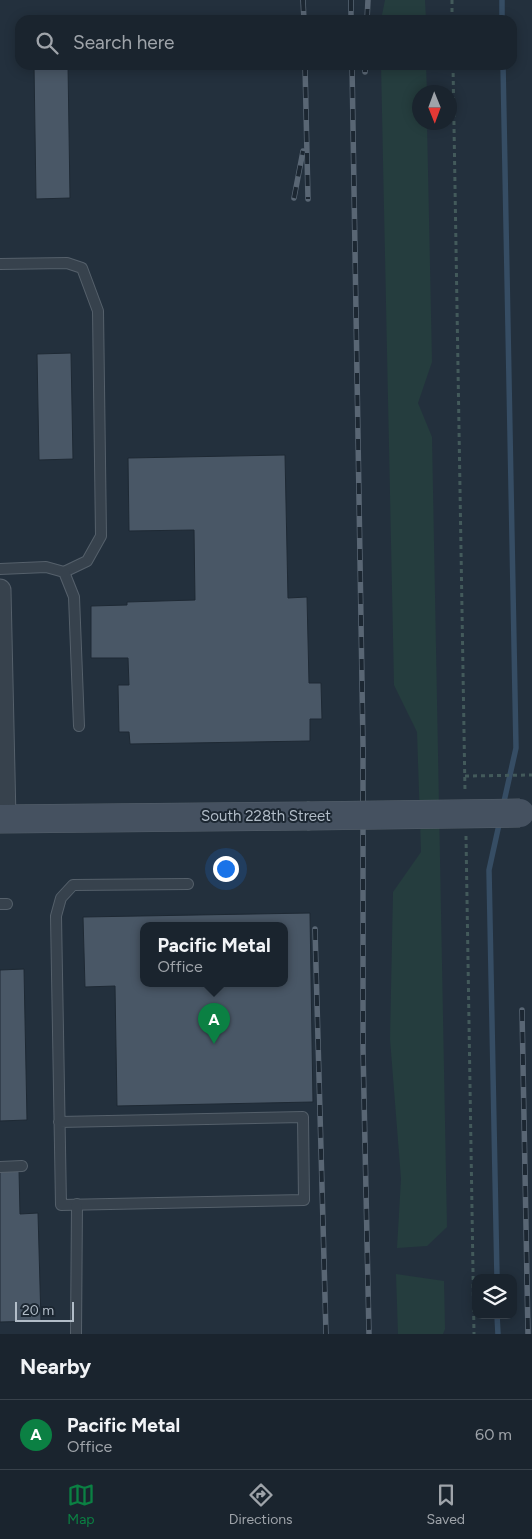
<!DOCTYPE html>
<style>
:root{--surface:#1a242e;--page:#232c36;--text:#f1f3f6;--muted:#9fa4aa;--line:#38414a;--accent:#0b8043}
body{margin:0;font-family:Figtree,sans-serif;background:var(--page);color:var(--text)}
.controls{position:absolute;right:15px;bottom:15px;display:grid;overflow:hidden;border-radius:10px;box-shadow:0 2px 12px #0003}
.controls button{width:45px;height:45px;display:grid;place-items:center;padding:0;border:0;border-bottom:1px solid var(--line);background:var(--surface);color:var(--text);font:25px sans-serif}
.compass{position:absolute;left:412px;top:85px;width:45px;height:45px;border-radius:50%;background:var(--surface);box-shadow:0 2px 12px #0003;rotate:179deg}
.scale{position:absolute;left:15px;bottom:12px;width:59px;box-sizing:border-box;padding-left:5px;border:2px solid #b2bdc8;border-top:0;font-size:14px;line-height:18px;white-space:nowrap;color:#b2bdc8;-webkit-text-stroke:4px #1c2732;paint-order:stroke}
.you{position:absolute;left:225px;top:868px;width:18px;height:18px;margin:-12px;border:4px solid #fff;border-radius:50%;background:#1a73e8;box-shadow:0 0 0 8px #1a73e833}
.badge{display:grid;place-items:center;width:32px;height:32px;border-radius:50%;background:var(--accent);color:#fff;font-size:16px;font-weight:700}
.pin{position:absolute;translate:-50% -41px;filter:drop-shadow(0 1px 2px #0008)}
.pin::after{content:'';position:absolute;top:26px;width:18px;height:15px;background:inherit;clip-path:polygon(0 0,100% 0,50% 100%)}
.popup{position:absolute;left:140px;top:922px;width:148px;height:65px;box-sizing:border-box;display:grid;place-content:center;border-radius:10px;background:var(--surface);filter:drop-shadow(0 1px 4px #0005);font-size:16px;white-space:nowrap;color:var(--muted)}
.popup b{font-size:19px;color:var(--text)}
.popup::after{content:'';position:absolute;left:50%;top:100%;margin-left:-10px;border:10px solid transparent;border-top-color:var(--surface)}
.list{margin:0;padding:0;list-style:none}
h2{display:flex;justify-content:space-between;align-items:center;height:65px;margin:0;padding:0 20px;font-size:21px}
h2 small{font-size:16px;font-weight:400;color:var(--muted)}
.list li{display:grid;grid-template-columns:32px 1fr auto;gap:15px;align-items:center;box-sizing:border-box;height:70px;padding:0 20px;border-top:1px solid var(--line)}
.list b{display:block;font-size:19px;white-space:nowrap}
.list p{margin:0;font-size:16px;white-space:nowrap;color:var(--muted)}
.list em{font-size:16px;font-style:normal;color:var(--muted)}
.icon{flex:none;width:28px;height:28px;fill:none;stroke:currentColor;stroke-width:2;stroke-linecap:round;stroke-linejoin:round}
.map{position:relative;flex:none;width:532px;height:1334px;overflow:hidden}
.search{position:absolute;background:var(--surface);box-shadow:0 2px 12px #0003;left:15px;right:15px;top:15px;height:55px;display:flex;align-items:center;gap:12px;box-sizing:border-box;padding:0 18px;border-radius:15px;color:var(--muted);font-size:19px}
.sheet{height:135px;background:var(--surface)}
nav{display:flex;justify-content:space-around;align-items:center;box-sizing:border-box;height:70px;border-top:1px solid var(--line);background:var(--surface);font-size:14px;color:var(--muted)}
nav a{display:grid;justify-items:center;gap:2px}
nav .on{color:var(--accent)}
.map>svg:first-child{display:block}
.green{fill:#253d3e}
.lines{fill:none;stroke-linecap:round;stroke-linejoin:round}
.stream{stroke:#364d64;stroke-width:5.5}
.building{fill:#495766;stroke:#1e2934;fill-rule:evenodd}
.lane-casing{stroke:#55606b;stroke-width:12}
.street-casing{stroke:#55606b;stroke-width:23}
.secondary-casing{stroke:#55606b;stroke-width:29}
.path{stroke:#435a5b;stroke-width:3;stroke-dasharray:4 4;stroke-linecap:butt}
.lane{stroke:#37424d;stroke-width:10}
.street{stroke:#37424d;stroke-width:21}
.secondary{stroke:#455160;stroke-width:28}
.rail-casing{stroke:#596674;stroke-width:5.5}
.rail{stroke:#1c2732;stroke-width:4;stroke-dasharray:11;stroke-linecap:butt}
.secondary-bridge-casing{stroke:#55606b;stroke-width:29;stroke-linecap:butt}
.secondary-bridge{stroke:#455160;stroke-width:28}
.labels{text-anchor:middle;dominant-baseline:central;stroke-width:4;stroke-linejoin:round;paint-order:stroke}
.street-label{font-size:15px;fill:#b2bdc8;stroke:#1c2732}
</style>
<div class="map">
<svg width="532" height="1334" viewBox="0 0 532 1334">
<rect width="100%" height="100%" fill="#23303d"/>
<g class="green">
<path d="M385,0H425L426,20H381Z"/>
<path d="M381,65H426L427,92H420V122L427,123L432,362L418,403L432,437L447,1227L427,1246L397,1248L401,1179L390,1039L393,892L421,852L417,732L394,685Z"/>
<path d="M396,1274L444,1281L445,1329L443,1334H398Z"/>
</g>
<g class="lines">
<g class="stream">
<path d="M502,0V20"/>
<path d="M503,806L516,748L503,65"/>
<path d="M497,1278L489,870L500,820"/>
<path d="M497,1315L498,1334"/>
</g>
</g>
<g class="building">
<path d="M34,65H68L70,198L36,199Z"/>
<path d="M71,353L73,459L39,460L37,354Z"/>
<path d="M285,455L288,598L307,597L309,683H321L322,719H310V741L130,744L129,732H119L118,685H129L128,658H91V606L127,605V602L195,600L194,530L129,531L128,458Z"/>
<path d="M310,913L313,1102L117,1106L115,986L85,987L83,917ZM144,925H284V983H144Z"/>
<path d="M24,969L27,1120L0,1121V970Z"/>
<path d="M19,1170L20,1214L38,1213L41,1321L0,1322V1171Z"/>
</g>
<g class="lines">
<g class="lane-casing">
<g id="lane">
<path d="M0,264L67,263L82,268L98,311L101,536L87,561L64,572"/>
<path d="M0,569L46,567L64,572L74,597L79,726"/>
<path d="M0,904H7"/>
<path d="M59,1122L303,1117L304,1200L61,1205L56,916L61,898L73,885L188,884"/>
<path d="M0,1167L22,1166"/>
<path d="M76,1334L77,1204"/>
</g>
</g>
<g class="street-casing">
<path id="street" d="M0,590L5,819"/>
</g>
<g class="secondary-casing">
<path id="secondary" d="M0,819L307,816"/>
</g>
<g class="path">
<path d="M452,0V20"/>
<path d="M453,65L465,792"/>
<path d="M465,776L532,775"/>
<path d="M466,836L474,1334"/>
</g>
<use href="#lane" class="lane"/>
<use href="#street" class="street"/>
<use href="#secondary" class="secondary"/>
<g class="rail-casing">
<g id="rail">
<path d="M303,0L304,20"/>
<path d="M351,0V20"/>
<path d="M367,20L368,0"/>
<path d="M305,65L308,199"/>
<path d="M352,65L363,745V1049L369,1334"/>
<path d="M365,72V65"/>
<path d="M294,198L303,151"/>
<path d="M315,929L326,1334"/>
<path d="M522,1010L528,1334"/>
</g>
</g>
<use href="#rail" class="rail"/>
<g class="secondary-bridge-casing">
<path id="secondary-bridge" d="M307,816L520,813"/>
</g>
<use href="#secondary-bridge" class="secondary-bridge"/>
</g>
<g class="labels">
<g class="street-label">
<text x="266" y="816">South 228th Street</text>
</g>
</g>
</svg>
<div class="controls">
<button><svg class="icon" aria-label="layers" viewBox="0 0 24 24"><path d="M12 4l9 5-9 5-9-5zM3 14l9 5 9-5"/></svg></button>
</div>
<svg class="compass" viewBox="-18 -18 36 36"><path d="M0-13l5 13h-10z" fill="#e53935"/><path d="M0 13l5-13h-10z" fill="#9fa4aa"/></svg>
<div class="scale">20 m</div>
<div class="you"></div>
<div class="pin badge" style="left:214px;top:1044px">A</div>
<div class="popup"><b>Pacific Metal</b>Office</div>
<div class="search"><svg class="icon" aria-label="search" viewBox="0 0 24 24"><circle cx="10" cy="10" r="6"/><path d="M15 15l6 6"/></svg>Search here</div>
</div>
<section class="sheet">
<h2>Nearby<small></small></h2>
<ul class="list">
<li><span class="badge">A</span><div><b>Pacific Metal</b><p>Office</p></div><em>60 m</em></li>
</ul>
</section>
<nav>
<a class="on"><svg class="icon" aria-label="map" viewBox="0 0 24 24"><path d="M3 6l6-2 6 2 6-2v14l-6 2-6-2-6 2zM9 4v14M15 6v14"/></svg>Map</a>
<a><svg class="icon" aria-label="directions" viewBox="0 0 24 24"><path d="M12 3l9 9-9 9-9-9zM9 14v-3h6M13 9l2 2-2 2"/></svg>Directions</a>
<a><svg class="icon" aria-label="saved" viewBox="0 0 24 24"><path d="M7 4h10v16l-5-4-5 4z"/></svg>Saved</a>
</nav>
